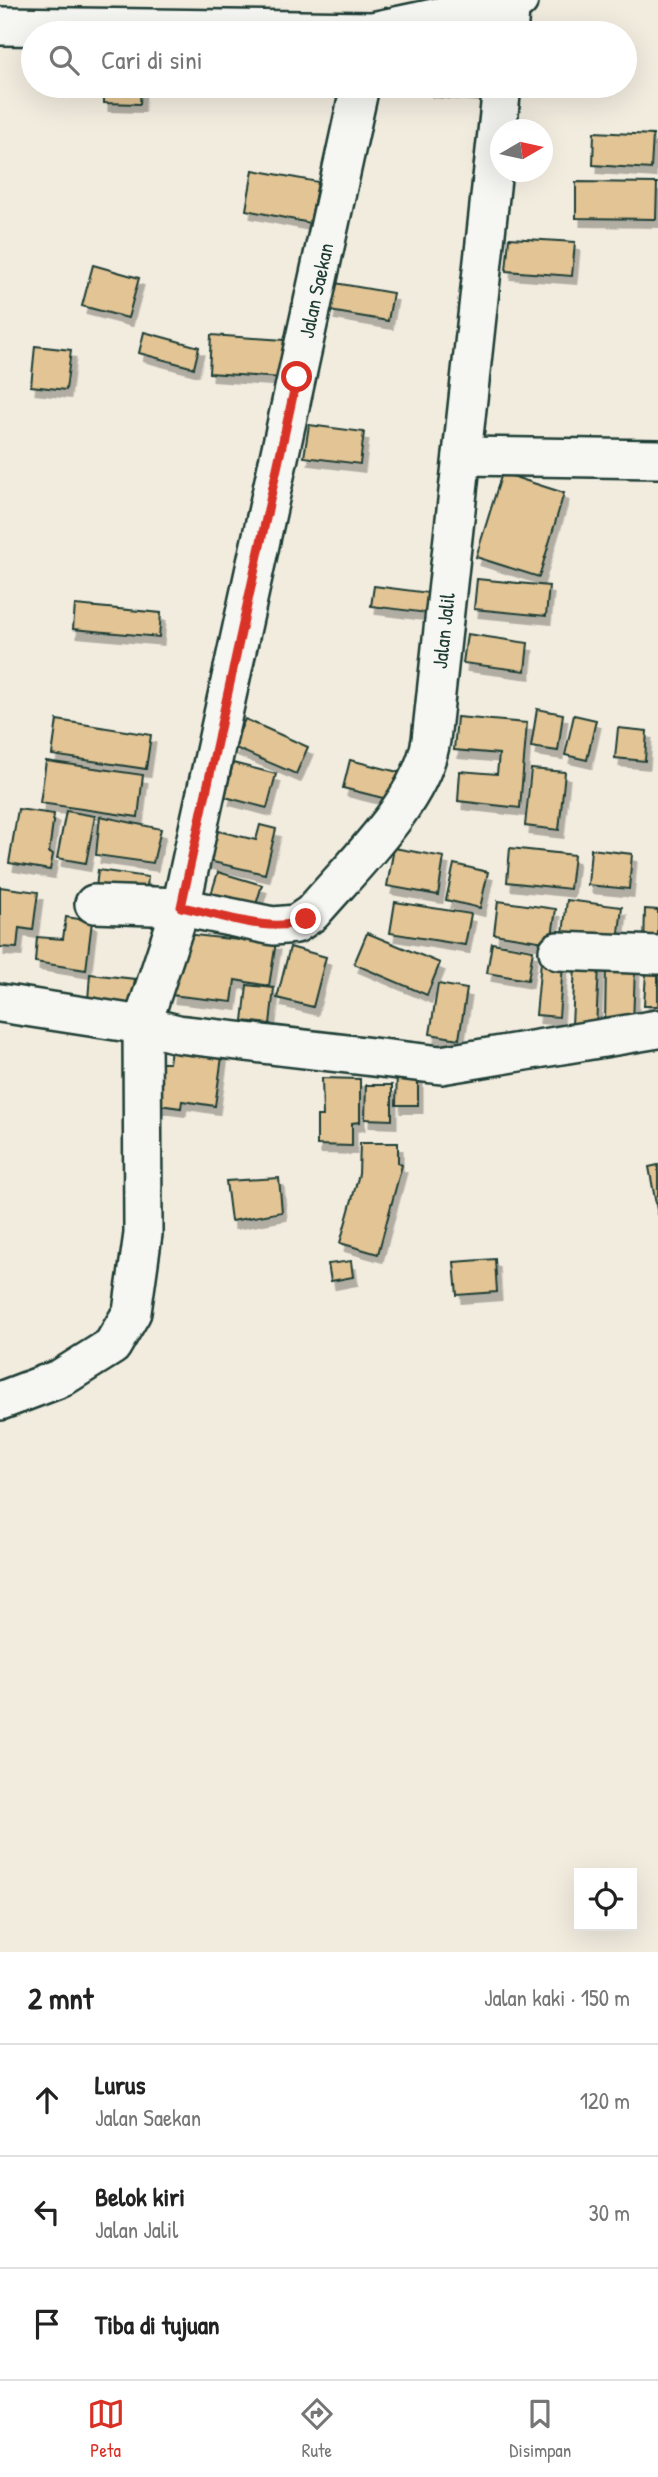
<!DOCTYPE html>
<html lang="id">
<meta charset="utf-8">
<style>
:root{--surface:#fff;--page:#f2f2f2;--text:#222;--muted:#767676;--line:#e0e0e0;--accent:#d93025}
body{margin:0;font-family:"Patrick Hand",sans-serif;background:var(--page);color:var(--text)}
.controls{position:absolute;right:21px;bottom:21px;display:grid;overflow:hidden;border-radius:0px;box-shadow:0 7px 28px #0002}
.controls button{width:63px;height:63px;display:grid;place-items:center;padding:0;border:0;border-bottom:2px solid var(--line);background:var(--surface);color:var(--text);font:35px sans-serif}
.compass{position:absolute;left:490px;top:119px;width:63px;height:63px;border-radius:50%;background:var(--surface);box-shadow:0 7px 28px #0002;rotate:81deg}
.stop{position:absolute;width:21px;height:21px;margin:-16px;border:5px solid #d93025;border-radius:50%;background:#fff}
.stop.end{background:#d93025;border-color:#fff;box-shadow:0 2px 7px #0008}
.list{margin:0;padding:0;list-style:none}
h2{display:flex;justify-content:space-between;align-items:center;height:91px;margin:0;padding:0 28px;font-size:30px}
h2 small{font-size:23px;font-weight:400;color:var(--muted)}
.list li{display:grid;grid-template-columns:46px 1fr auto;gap:21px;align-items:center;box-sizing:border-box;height:112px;padding:0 28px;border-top:2px solid var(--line)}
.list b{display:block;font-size:26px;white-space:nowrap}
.list p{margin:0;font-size:23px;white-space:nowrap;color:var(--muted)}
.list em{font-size:23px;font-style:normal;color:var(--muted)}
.icon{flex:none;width:38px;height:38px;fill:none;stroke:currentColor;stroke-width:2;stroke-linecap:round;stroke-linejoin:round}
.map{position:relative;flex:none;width:658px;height:1952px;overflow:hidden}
.search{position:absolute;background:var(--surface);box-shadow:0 7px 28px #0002;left:21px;right:21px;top:21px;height:77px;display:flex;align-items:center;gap:18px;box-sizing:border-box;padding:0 24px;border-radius:38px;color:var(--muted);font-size:26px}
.sheet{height:427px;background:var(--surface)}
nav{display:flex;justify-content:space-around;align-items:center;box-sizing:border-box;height:98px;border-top:2px solid var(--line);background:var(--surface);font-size:19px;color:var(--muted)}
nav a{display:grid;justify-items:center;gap:4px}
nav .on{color:var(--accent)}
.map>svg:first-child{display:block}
.building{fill:#e2c495;stroke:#1f3d34;stroke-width:2;filter:url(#shadow)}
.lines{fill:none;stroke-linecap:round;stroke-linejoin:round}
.street-casing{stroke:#1f3d34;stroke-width:42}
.street{stroke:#f6f6f2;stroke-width:37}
.route{stroke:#d93025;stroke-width:9}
.labels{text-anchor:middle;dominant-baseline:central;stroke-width:6;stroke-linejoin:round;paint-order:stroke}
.street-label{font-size:21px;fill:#1f3d34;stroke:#f6f6f2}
</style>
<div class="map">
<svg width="658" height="1952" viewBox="0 0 658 1952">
<defs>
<filter id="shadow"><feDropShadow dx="4.5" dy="8" stdDeviation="0" flood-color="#0004"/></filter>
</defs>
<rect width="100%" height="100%" fill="#f2ecdf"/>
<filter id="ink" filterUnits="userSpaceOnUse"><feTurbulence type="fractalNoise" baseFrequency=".0143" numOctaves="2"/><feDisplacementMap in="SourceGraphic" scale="14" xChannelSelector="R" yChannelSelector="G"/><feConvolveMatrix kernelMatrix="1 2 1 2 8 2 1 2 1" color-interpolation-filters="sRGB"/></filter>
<g filter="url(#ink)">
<g class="building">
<path d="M104,86H141L140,104L104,103Z"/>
<path d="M428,86H485L484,94L428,89Z"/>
<path d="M594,132L653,135L651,169L593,165Z"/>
<path d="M253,170L318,182L310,223L246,210Z"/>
<path d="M576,182L657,183L656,219L576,218Z"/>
<path d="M509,238L575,242L572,276L506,271Z"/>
<path d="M93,265L139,278L128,318L82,306Z"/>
<path d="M335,283L393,293L388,321L330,311Z"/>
<path d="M144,332L199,347L194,368L139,353Z"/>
<path d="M211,335L284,340L282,378L209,373Z"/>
<path d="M35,346L71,350L66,390L31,386Z"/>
<path d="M309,425L364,432L360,464L304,457Z"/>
<path d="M502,473L564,493L539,577L476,557Z"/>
<path d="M477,579L549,586L546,616L474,609Z"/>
<path d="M374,586L437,594L435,614L371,606Z"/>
<path d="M75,605L161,613L159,637L73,629Z"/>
<path d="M467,634L528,643L525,671L463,663Z"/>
<path d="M537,709L563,714L558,751L531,747Z"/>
<path d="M574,715L596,720L587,760L565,755Z"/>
<path d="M457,717L527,723L520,808L458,801L460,771L497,774L499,754L454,750Z"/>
<path d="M245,719L308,747L296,774L233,747Z"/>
<path d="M57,720L151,735L146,769L52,755Z"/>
<path d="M618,728L647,731L645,761L615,758Z"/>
<path d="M350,760L402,773L395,801L343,788Z"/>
<path d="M46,761L143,775L138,817L40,803Z"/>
<path d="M233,763L276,774L267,808L225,797Z"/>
<path d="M531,769L565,772L559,830L525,826Z"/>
<path d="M18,809L54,814L49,853L53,854L50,870L9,863Z"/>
<path d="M66,811L95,816L86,863L57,858Z"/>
<path d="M100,816L161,829L153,863L96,855Z"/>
<path d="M260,825L276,829L265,874L204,860L210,829L256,840Z"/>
<path d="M394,848L444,857L438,895L387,886Z"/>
<path d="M510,848L574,855L570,889L507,882Z"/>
<path d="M591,849L632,854L629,889L588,885Z"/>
<path d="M454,864L488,872L480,908L446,900Z"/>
<path d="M98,870L148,877L145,904L95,897Z"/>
<path d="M218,872L262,885L253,914L209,901Z"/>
<path d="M0,887L38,892L33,930L19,928L17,948L0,947Z"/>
<path d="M567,900L622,907L618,941L563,934Z"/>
<path d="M498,901L556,909L551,943L494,934Z"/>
<path d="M395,902L471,914L465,945L390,933Z"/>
<path d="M645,909L658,910V945L644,944Z"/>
<path d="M66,917L92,921L86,970L35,962L37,937L63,939Z"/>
<path d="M177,933L238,940L239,936L276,942L269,986L235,980L232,1002L171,995Z"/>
<path d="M367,933L440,963L427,995L354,964Z"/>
<path d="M492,943L533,950L528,980L487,973Z"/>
<path d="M290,947L326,957L313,1007L277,998Z"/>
<path d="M541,961L563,963L559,1017L536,1015Z"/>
<path d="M575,965L599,966L596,1027L572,1025Z"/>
<path d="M606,965L635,966L633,1025L605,1024Z"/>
<path d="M646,972H658V1006H644Z"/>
<path d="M90,974L135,979L132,1004L88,1000Z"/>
<path d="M438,984L467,989L459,1039L430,1034Z"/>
<path d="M247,985L274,988L270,1024L243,1021Z"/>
<path d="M172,1042L223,1050L215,1106L182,1101L181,1108L159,1105L158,1063H169Z"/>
<path d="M397,1071L418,1072V1105H396Z"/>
<path d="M322,1078L360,1079V1122L352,1123V1146L317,1145V1116H323Z"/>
<path d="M366,1085H392V1120L365,1119Z"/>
<path d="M360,1143H398V1163L402,1165L378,1254L340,1243L359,1174Z"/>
<path d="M658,1165V1215L649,1167Z"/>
<path d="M279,1178L282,1212L231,1221L226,1181Z"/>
<path d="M495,1259L497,1292L457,1295L454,1262Z"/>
<path d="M351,1261L353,1277L331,1281L328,1264Z"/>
</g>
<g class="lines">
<g class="street-casing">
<g id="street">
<path d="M0,26L372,31L519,0"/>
<path d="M508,33L511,1"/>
<path d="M462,456L658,459"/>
<path id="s1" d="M94,904L181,907L273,926L296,924L312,913C352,866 422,801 431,740L502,86"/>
<path d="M558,951L658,955"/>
<path d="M0,1003L142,1025L178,1034L441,1065L658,1029"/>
<path id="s2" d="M0,1401L61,1378L112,1346L132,1312L143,1234L142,1025L181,907L360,86"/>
</g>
</g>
<use href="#street" class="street"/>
</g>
</g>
<g class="lines" filter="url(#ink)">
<path class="route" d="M297,377L181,907C216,913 275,936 306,919"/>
</g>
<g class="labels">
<g class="street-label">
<text stroke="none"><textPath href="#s2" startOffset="1208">Jalan Saekan</textPath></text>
<text stroke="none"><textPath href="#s1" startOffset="546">Jalan Jalil</textPath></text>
</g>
</g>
</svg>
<div class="controls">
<button><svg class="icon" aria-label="locate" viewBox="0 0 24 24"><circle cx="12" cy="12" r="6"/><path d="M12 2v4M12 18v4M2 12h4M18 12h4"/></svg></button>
</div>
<svg class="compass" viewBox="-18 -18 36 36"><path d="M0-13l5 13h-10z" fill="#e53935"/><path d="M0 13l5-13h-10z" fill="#767676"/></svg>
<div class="stop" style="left:297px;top:377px"></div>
<div class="stop end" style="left:306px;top:919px"></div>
<div class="search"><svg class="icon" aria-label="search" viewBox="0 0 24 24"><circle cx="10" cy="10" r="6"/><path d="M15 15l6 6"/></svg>Cari di sini</div>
</div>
<section class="sheet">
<h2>2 mnt<small>Jalan kaki · 150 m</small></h2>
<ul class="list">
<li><svg class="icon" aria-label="ahead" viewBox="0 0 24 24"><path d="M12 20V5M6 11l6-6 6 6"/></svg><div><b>Lurus</b><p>Jalan Saekan</p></div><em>120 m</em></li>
<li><svg class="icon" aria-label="left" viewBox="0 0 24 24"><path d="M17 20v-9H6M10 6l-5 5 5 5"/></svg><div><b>Belok kiri</b><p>Jalan Jalil</p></div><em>30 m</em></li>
<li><svg class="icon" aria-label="arrive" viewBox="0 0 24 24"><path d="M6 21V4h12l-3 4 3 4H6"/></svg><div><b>Tiba di tujuan</b></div></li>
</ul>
</section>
<nav>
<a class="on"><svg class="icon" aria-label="map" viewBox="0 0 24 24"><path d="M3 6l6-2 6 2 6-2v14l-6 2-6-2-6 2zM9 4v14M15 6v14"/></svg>Peta</a>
<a><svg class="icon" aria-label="directions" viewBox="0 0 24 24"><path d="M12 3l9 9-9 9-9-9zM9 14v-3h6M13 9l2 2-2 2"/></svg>Rute</a>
<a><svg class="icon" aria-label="saved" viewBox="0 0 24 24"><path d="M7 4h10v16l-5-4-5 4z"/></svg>Disimpan</a>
</nav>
